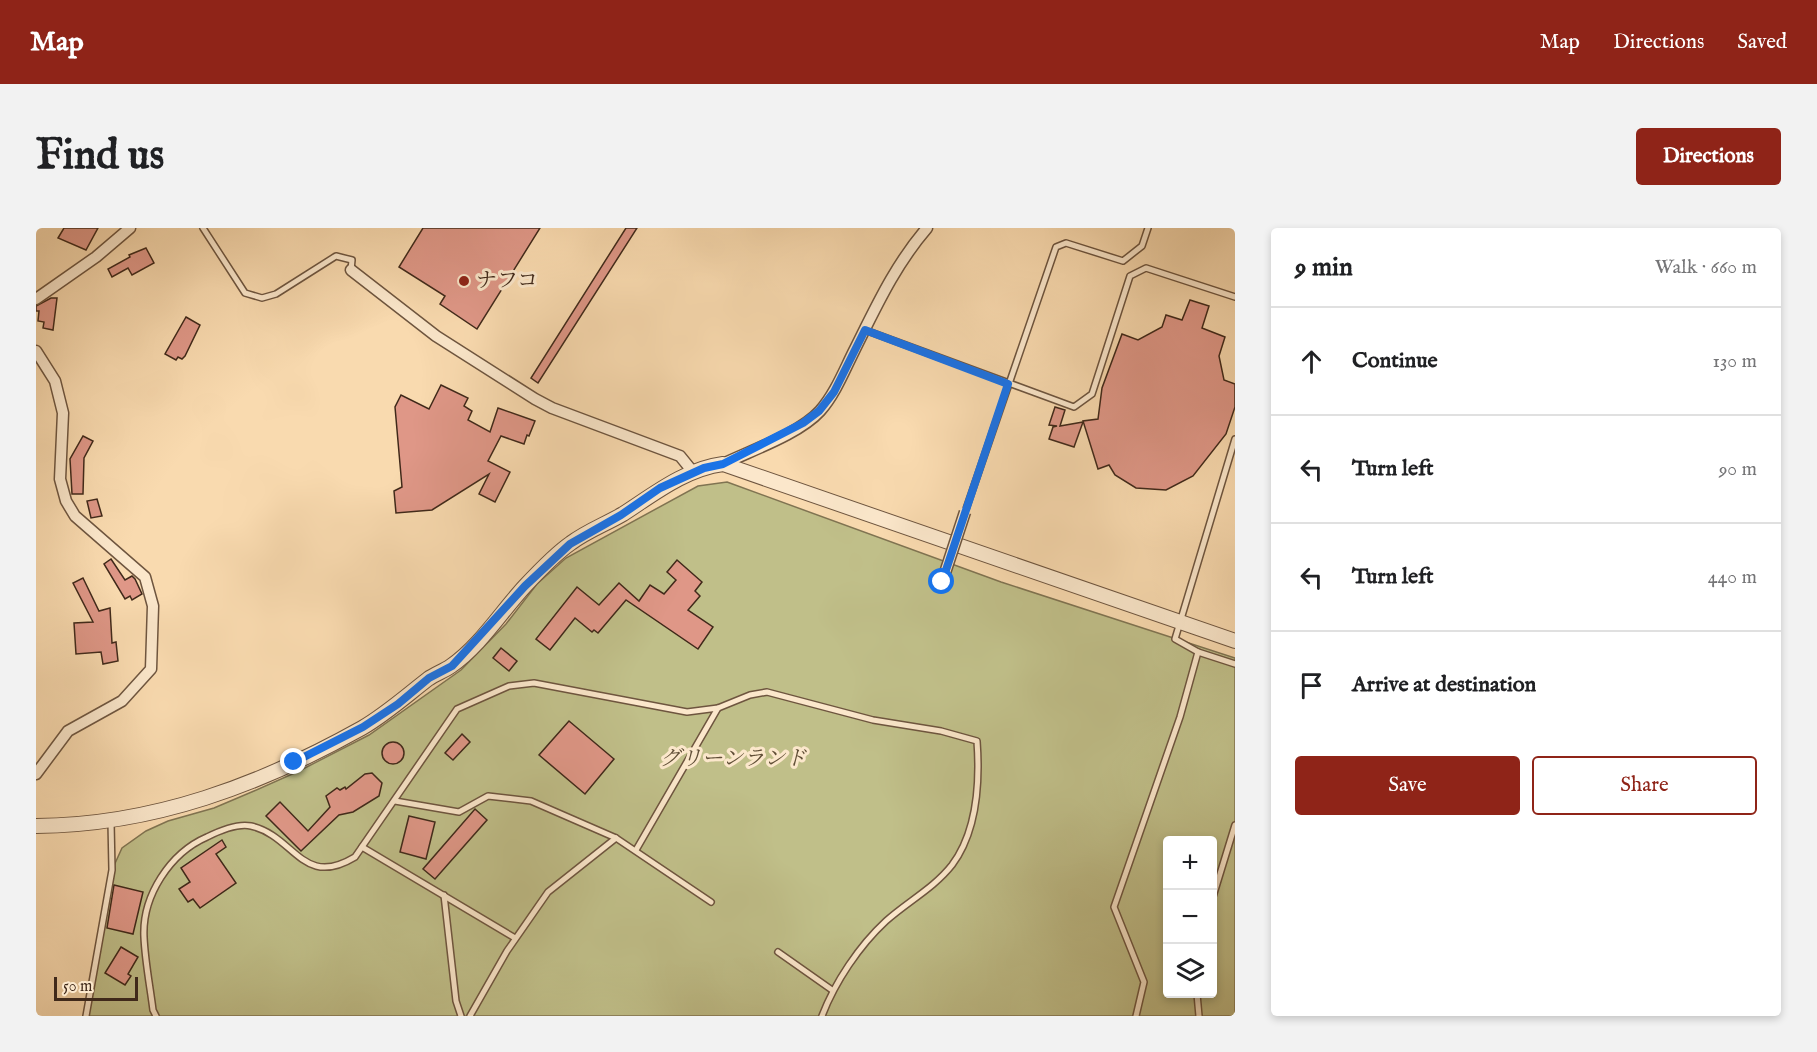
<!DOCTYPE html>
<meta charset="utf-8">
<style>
:root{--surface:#fff;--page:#f2f2f2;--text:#202124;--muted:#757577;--line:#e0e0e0;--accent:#8f2418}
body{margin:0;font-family:"IM FELL English","Noto Serif JP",serif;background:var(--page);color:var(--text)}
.controls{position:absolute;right:18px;bottom:18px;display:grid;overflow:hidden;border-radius:6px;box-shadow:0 3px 9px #0003}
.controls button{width:54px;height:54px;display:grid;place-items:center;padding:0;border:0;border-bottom:2px solid var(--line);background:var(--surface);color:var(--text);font:30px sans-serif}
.scale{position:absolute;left:18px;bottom:15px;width:84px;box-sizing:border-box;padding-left:6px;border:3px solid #40291a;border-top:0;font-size:16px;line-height:21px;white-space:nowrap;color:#40291a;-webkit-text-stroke:4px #fbe7cb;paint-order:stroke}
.stop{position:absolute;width:18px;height:18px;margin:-14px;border:4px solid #1a73e8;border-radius:50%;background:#fff}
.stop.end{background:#1a73e8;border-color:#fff;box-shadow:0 2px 6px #0008}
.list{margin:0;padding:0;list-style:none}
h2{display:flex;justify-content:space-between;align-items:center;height:78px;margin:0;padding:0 24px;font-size:26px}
h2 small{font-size:20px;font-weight:400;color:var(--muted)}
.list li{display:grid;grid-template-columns:39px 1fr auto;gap:18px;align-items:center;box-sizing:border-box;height:108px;padding:0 24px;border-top:2px solid var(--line)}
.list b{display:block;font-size:22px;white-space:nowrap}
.list em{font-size:20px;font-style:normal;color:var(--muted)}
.actions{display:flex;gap:12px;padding:18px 24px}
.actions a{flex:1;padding:14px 0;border:2px solid var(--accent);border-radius:6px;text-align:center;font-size:21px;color:var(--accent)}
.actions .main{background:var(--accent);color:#fff}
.icon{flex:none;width:33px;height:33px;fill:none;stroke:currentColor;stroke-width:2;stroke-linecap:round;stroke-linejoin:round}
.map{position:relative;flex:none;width:1199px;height:788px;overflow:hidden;border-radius:6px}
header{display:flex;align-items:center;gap:36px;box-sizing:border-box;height:84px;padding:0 30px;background:var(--accent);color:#fff}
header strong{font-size:28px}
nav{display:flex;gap:33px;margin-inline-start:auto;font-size:21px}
.intro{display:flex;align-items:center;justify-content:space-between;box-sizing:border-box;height:144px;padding:0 36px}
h1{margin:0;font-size:42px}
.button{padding:15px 27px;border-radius:6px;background:var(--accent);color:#fff;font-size:21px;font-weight:700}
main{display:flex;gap:36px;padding:0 36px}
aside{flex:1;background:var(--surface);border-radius:6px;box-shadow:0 3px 9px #0003}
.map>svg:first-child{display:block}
.green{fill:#c0bf89;stroke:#807452;stroke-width:1.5;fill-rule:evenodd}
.building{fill:#df9787;stroke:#40291a;stroke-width:1.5}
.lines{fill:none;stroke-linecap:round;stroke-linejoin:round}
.service-casing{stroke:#6e553f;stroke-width:8}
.minor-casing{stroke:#6e553f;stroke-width:13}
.tertiary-casing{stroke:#6e553f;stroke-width:16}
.service{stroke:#fbe7cb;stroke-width:5}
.minor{stroke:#fbe7cb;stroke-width:10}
.tertiary{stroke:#fbe7cb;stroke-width:14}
.minor-bridge-casing{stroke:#6e553f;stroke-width:13;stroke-linecap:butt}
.minor-bridge{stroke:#fbe7cb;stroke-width:10}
.route{stroke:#1a73e8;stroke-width:8}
.poi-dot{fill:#8f2418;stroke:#fbe7cb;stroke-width:2}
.labels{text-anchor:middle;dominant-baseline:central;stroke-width:6;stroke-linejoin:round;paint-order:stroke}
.poi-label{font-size:21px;fill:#40291a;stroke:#fbe7cb;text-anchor:start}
.park-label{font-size:21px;font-style:italic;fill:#604e36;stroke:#fbe7cb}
</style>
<header>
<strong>Map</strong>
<nav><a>Map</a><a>Directions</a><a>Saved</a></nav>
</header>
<div class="intro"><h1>Find us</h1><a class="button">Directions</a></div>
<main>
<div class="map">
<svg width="1199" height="788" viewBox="0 0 1199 788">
<rect width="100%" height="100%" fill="#f9daaf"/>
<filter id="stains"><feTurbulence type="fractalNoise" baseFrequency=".00333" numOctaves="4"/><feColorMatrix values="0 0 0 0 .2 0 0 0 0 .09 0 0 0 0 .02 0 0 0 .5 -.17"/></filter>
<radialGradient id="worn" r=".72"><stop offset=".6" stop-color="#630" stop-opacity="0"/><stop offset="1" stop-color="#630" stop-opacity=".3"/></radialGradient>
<path class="green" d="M691,254L965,354L1199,430V788H50L76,642L86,620L110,603L132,593L178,580L218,563L263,543L333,507L425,442L470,396L501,356L530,330L662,258ZM1132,612H1176V766H1132Z"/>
<g class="building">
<path d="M28,0H62L50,22L22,10Z"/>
<path d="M387,0H504L441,101L404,76L409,68L363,39Z"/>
<path d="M590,0H601L502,155L495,150Z"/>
<path d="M110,20L118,35L96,47L92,40L76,49L72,41L94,29L93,27Z"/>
<path d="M15,70H21L17,102L7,100L8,94L2,93L3,83H0V78Z"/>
<path d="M1154,72L1173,78L1166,100L1189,109L1183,128L1188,152L1199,156V179L1190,206L1157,248L1130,262L1100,260L1079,247L1073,237L1062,241L1047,193L1062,191L1066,160L1086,106L1102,112L1126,99L1130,87L1146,92Z"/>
<path d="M150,89L164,97L149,128L146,131L142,129L140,132L129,126Z"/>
<path d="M405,157L432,170L428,178L436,183L432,192L454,204L462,180L499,193L493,208L491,207L488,216L465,208L452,233L474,244L459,274L443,266L453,246L396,282L360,285L358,263L366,259L359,179L365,167L393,181Z"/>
<path d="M1019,179L1029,182L1024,198L1047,194L1038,219L1013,211L1017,199L1021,198L1013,197Z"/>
<path d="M47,208L57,213L48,230L47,266H36L34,231Z"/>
<path d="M61,271L66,288L55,290L51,273Z"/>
<path d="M75,331L89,352L96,348L99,351L106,366L96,372L94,368L89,371L68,336Z"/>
<path d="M641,332L666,354L659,363L664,368L652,382L677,399L662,421L590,372L562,405L558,402L556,404L539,390L514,422L500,411L541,359L563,377L583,355L603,373L614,357L628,366L640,352L631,344Z"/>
<path d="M47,350L63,383L74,380L76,415L80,414L82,433L67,436L65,424L40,426L38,395L57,394L37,355Z"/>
<path d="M465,420L481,433L473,443L457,430Z"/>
<path d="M533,493L578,531L549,566L503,527Z"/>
<path d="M426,506L434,514L417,532L409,525Z"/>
<circle cx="357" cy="525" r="11"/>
<path d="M336,545L346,555L343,568L317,584L303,587L265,623L230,588L244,574L272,603L294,579L290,568L301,560L304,562L309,559L310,561L329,546Z"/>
<path d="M439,581L451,592L399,651L387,641Z"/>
<path d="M373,588L399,594L390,631L364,624Z"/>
<path d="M186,612L190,619L180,626L200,655L164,680L157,671L152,674L143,661L154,654L145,640Z"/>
<path d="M78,657L107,664L97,706L71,700Z"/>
<path d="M85,719L102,729L92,746L95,748L89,757L69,745Z"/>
</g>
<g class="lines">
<g class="service-casing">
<g id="service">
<path d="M167,0L209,65L226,70L240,66L300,28L316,32L315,42"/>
<path d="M829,102L1038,179L1056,166L1094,48L1110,40L1199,69"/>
<path d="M1199,211L1139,411L1162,424L1199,436"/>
<path d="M929,284L1020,19L1030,15L1087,33L1106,18L1112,0"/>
<path d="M359,573L423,584L452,568L495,573L580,610L675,674"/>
<path d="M326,619L479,710"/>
<path d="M600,622L682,480"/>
<path d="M408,667L420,773L425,788"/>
<path d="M1176,672L1199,597"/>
<path d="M742,724L796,762"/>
<path d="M1161,766L1163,788"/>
<path d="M50,788L76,642L75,594"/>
<path d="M120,788L117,782C114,758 109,733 108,709C106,668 134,625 171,609C183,603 201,595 215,598C259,608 266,661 319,629L421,481L473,458L498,455L651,484L682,480L714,467L731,464L837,492L905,503L941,513C944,554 942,602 916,637C898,660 871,674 850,693C823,718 799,754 786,788"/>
<path d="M434,788L471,723L512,664L580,610"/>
<path d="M1100,788L1108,754L1078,679L1144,489L1162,424"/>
</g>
</g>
<g class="minor-casing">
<g id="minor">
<path d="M315,42L400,108L499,171L516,180L644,228L657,244"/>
<path d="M0,71L60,29L94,0"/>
<path d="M0,123L19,153L27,185L24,251L30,273L39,288L109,349L117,378L115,441L86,473L32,503L0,546"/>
<path d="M687,236C716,222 763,206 784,183C799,166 808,143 818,123C840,79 859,37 891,0"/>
</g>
</g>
<g class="tertiary-casing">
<path id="tertiary" d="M0,598C118,597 224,557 326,500C350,486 370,468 392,451C399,446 408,443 415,438C444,418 465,384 489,358C503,343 519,326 535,315C551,303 570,296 587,286C618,266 649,241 687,236L1199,413"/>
</g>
<use href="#service" class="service"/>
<use href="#minor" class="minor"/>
<use href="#tertiary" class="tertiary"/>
<g class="minor-bridge-casing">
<path id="minor-bridge" d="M906,354L929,284"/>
</g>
<use href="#minor-bridge" class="minor-bridge"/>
</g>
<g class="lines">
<path class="route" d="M258,534L327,499L362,476L393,450L416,438L489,358L534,316L585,287L624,260L668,240L687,236L767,195L783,183L798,164L829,102L972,156L906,354"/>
</g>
<circle class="poi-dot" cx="428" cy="53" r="6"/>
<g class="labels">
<g class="poi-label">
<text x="440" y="53">ナフコ</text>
</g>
<g class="park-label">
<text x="697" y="531">グリーンランド</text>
</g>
</g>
<rect width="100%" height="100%" filter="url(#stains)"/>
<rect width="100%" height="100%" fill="url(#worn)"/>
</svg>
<div class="controls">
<button>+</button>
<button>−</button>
<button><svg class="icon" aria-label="layers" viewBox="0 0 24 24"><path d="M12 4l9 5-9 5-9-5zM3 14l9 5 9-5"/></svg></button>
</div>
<div class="scale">50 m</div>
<div class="stop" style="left:906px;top:354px"></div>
<div class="stop end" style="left:258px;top:534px"></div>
</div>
<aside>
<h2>9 min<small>Walk · 660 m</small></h2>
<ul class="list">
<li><svg class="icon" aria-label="ahead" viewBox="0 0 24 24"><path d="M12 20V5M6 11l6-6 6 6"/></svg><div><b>Continue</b></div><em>130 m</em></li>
<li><svg class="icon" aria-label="left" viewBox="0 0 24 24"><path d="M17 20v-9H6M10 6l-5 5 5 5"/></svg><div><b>Turn left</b></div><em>90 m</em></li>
<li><svg class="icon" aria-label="left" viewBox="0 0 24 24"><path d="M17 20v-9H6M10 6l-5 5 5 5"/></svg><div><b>Turn left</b></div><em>440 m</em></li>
<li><svg class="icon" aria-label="arrive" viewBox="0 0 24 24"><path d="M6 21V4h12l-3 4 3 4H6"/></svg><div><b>Arrive at destination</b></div></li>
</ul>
<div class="actions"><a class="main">Save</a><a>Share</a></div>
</aside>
</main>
